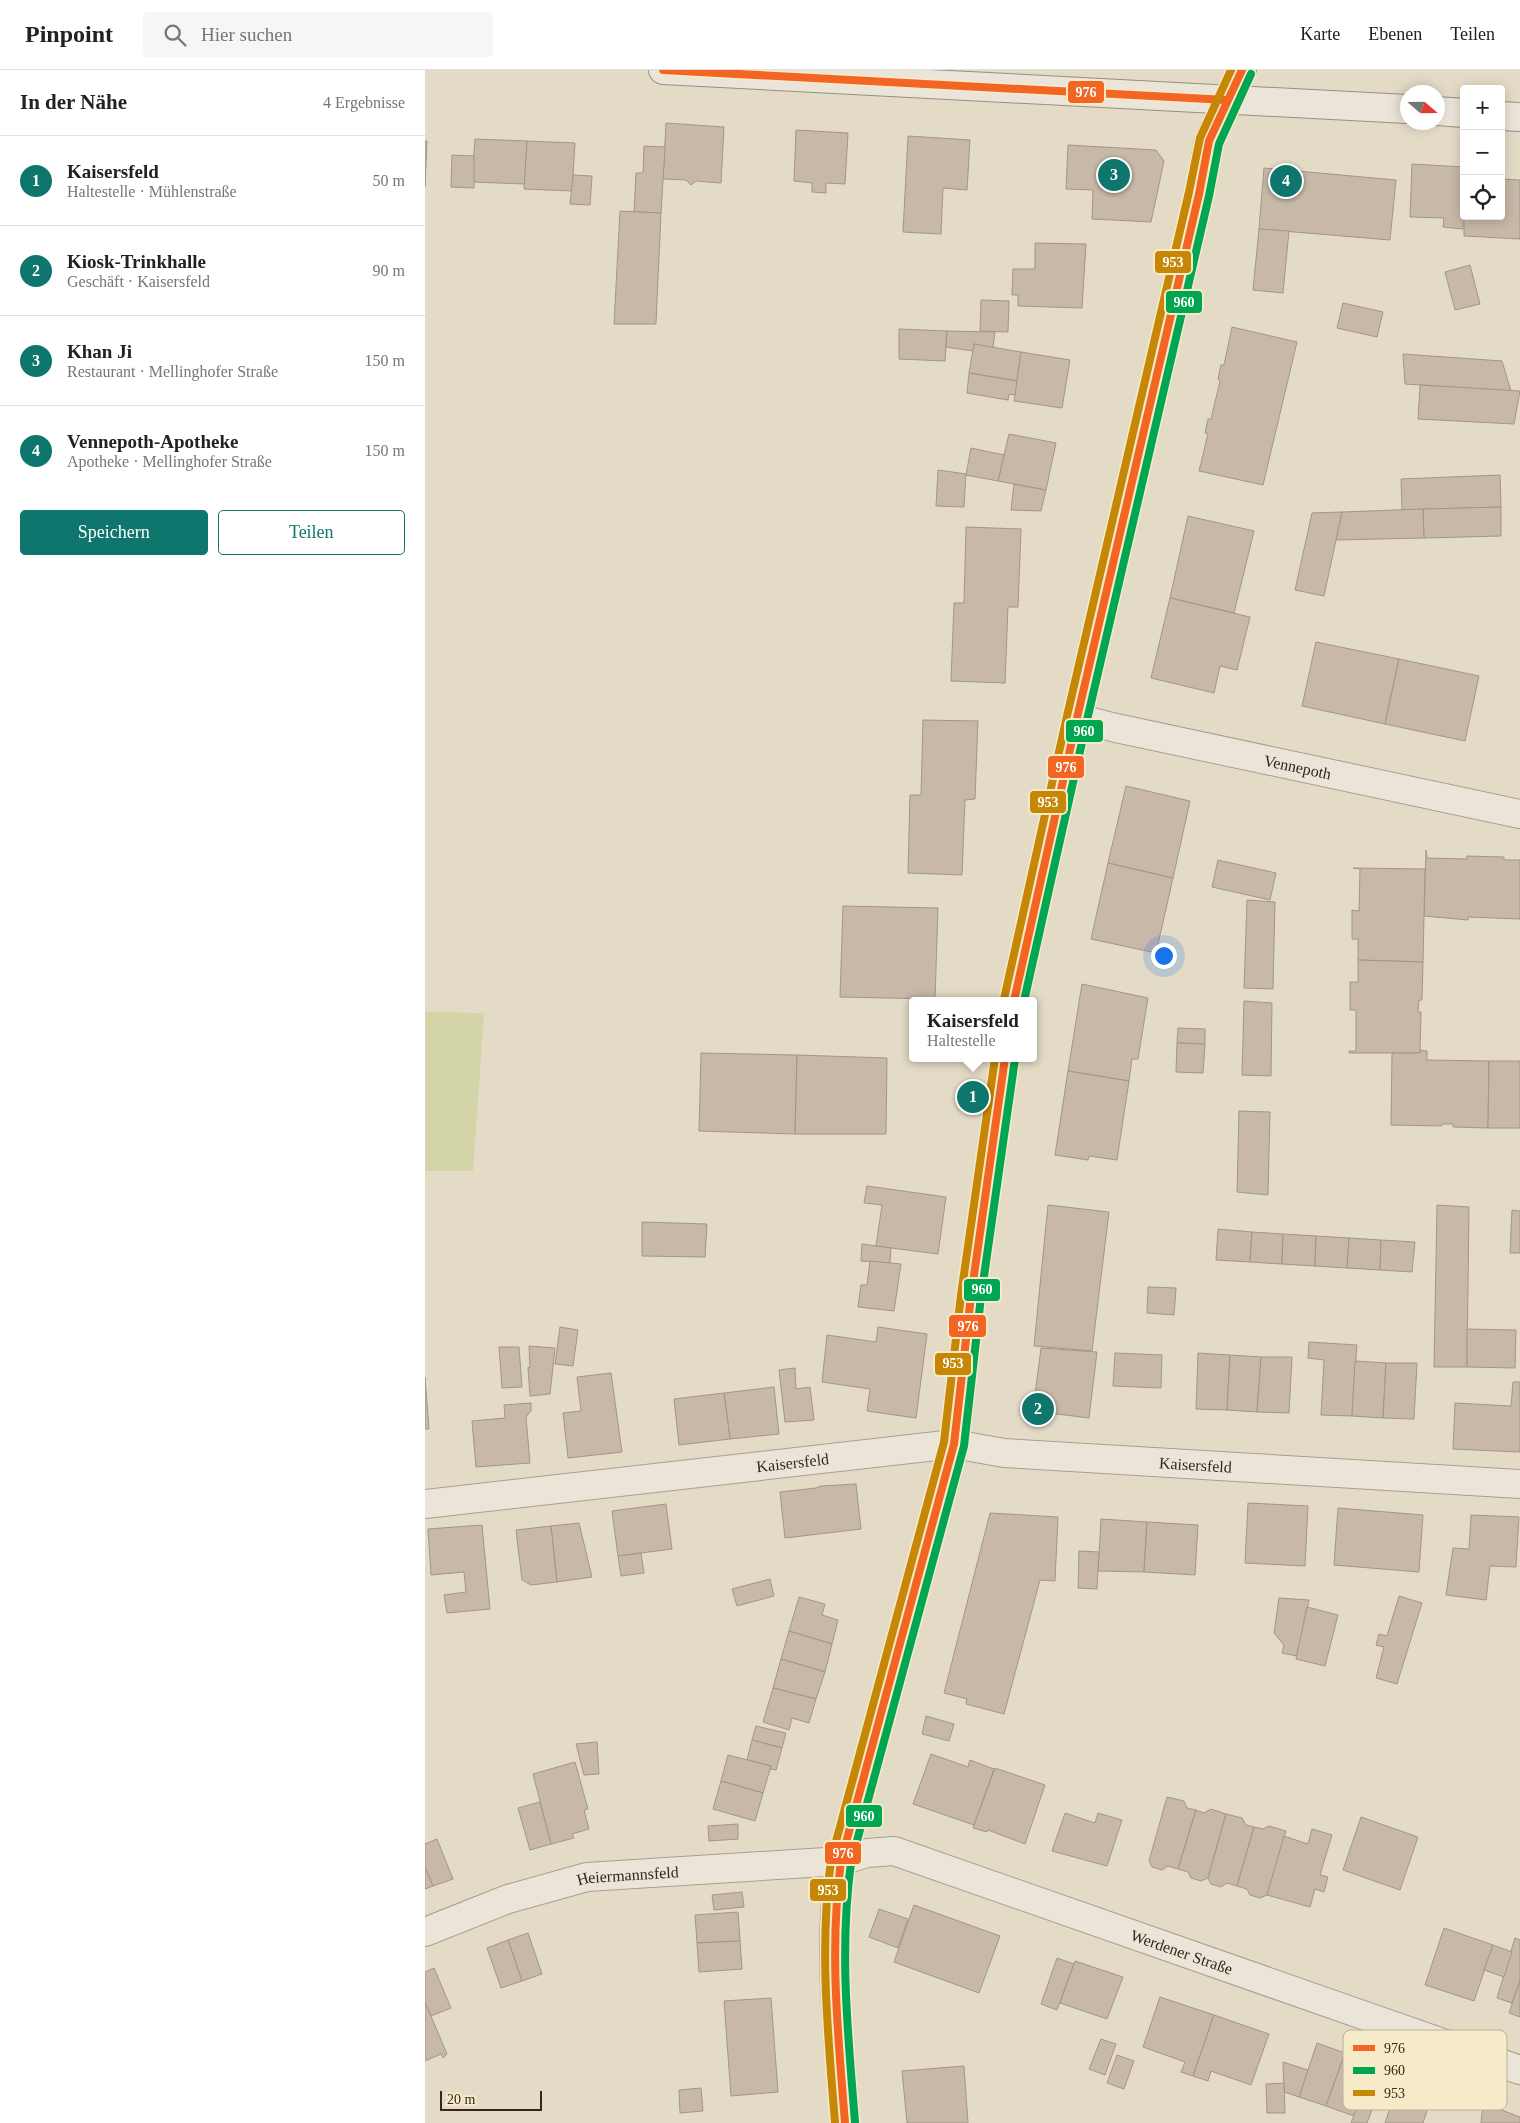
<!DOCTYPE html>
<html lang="de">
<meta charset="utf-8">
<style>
:root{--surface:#fff;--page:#f6f6f6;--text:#222;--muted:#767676;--line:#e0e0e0;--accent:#0f766e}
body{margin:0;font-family:"Times New Roman",serif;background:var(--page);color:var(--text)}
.controls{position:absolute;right:15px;top:15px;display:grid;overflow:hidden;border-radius:5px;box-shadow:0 2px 12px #0003}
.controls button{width:45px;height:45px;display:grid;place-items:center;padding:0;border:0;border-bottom:1px solid var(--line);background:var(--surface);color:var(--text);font:25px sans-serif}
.compass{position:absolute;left:975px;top:15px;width:45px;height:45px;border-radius:50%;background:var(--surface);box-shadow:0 2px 12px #0003;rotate:110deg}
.scale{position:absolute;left:15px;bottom:12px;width:102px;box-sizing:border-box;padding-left:5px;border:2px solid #352719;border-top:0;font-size:14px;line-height:18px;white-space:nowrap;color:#352719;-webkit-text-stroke:4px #f7eac9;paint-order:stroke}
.you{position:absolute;left:738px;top:885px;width:18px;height:18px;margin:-12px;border:4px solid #fff;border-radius:50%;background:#1a73e8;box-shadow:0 0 0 8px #1a73e833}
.badge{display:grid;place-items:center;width:32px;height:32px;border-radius:50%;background:var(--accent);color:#fff;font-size:16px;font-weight:700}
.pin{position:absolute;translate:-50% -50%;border:2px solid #fff;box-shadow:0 1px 5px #0006}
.popup{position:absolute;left:484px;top:927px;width:128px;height:65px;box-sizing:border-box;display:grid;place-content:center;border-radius:5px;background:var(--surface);filter:drop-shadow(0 1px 4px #0005);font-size:16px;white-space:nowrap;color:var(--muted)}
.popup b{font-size:19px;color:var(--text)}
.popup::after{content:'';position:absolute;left:50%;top:100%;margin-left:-10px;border:10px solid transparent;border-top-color:var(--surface)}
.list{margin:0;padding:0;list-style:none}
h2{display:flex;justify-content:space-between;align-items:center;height:65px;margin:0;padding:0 20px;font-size:21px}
h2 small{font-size:16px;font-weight:400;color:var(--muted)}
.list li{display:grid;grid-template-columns:32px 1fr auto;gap:15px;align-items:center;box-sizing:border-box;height:90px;padding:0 20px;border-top:1px solid var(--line)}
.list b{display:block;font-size:19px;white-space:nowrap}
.list p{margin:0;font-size:16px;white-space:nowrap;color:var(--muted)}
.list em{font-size:16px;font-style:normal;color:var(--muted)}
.actions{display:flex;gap:10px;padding:15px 20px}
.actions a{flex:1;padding:11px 0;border:1px solid var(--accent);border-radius:5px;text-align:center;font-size:18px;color:var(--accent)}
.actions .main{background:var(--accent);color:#fff}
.icon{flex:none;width:28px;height:28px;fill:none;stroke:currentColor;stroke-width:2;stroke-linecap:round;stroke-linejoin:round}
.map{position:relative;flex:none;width:1095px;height:2053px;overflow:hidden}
header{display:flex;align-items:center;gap:30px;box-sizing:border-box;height:70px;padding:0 25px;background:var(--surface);border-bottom:1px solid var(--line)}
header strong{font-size:24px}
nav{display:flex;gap:28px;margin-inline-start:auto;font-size:18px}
.search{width:350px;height:45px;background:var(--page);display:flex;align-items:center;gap:12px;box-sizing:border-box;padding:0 18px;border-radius:5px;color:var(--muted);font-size:19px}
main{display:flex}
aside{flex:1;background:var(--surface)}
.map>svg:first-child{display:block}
.grass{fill:#d3d4a7}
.building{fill:#c7b8a7;stroke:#a39686}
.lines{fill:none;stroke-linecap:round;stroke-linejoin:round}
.minor-casing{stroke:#a79f90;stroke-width:30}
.secondary-casing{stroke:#978f80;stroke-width:30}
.minor{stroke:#ebe5d9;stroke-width:28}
.secondary{stroke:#ebe5d9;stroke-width:28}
.bus-1-casing{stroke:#f7eac9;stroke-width:11}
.bus-2-casing{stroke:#f7eac9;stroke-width:11}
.bus-3-casing{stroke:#f7eac9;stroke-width:11}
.bus-1{stroke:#f26522;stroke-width:8}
.bus-2{stroke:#00a651;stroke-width:8}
.bus-3{stroke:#c68606;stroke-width:8}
.labels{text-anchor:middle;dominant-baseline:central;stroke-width:5;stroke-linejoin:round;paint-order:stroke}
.street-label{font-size:16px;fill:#352719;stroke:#f7eac9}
.key{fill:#f7eac9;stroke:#bdb094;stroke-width:1}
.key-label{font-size:14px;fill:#352719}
.line-badge{stroke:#f7eac9;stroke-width:2}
.badge-label{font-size:14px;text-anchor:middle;font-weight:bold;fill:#fff}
</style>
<header>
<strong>Pinpoint</strong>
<div class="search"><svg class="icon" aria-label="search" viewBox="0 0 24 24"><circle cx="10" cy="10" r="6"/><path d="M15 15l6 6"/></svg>Hier suchen</div>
<nav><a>Karte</a><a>Ebenen</a><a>Teilen</a></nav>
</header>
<main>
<aside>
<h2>In der Nähe<small>4 Ergebnisse</small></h2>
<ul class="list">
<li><span class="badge">1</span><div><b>Kaisersfeld</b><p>Haltestelle · Mühlenstraße</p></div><em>50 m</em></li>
<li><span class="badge">2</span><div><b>Kiosk-Trinkhalle</b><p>Geschäft · Kaisersfeld</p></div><em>90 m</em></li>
<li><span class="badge">3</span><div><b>Khan Ji</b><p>Restaurant · Mellinghofer Straße</p></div><em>150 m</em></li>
<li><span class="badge">4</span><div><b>Vennepoth-Apotheke</b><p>Apotheke · Mellinghofer Straße</p></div><em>150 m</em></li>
</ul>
<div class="actions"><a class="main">Speichern</a><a>Teilen</a></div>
</aside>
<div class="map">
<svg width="1095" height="2053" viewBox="0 0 1095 2053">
<rect width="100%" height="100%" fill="#e3dbc6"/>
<path class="grass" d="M0,942L59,943L48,1101H0Z"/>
<g class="building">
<path d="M241,53L299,57L296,113L271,111L266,115L261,110L238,109Z"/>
<path d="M371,60L423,63L420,114L401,113V123L387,122V113L369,111Z"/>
<path d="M483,66L545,70L542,120L518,118L516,164L478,162Z"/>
<path d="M50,69L102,71L100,114L47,112Z"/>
<path d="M0,71H2L0,117Z"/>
<path d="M102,71L150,73L147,121L99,119Z"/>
<path d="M643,75L731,80L739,91L726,152L667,149L668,120L641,119Z"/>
<path d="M219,76L240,77L236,143L209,142L211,103H218Z"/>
<path d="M27,85L49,86V118L26,117Z"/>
<path d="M987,94L1039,97L1038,159L1018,157L1019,148L985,147Z"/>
<path d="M839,98L971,110L965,170L834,159Z"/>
<path d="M148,105L167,106L165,135L145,134Z"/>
<path d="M1076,109L1095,110V169L1039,166V145L1076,146Z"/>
<path d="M195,141L236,143L231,254H189Z"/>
<path d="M834,159L864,161L858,223L828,220Z"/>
<path d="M610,173L661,174L657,238L593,236V225H587L588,199H610Z"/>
<path d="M1045,195L1055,234L1030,240L1020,202Z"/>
<path d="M556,230L584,231L583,262L555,261Z"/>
<path d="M918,233L958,242L952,267L912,258Z"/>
<path d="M807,257L872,272L838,415L774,401L783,364L780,363L783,349H786L795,311L793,309L796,295H799Z"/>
<path d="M474,259L522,261L520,291L474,289Z"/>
<path d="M522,261L570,262L568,278L549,274L548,281L521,277Z"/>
<path d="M549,274L596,282L592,311L544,303Z"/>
<path d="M596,282L645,290L637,338L589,331Z"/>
<path d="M978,284L1077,291L1086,321L980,314Z"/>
<path d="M544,303L592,311L590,325L584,324L583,330L542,323Z"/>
<path d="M995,315L1095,321L1089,354L993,349Z"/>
<path d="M584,364L631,373L621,420L573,411Z"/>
<path d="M546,378L579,385L573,411L541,405Z"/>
<path d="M513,400L541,404L539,437L511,436Z"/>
<path d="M1075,405L1076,437L977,440L976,409Z"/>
<path d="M589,414L621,420L616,441L586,440Z"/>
<path d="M1076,437V466L999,468L998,439Z"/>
<path d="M998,439L999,468L911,470L917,442Z"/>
<path d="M917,442L899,526L870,520L887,443Z"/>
<path d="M763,446L829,461L809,543L745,528Z"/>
<path d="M541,457L596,459L593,537H583L580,613L526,611L529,533H539Z"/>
<path d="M745,528L825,547L812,600L795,596L789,623L726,608Z"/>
<path d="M891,572L974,589L960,654L877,636Z"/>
<path d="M974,589L1054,606L1040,671L960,654Z"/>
<path d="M498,650L553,651L550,729L540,730L537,805L483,803L485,725H496Z"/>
<path d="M701,716L765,731L748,808L683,793Z"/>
<path d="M1001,780L1002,788L1042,789V786L1079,787V790H1095V849L1043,847V850L999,846Z"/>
<path d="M793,790L851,803L845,830L787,817Z"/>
<path d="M683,793L748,808L731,883L666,869Z"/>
<path d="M928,798L1000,799L998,892L933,890V869H927V840L934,841L935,799Z"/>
<path d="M822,830L850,832L848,919L819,918Z"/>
<path d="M418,836L513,838L510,929L415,927Z"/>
<path d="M933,890L998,892L997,930H994L993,942H996L995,983H924V981H931V940H925V912H933Z"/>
<path d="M657,914L723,928L713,989H707L704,1011L643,1001Z"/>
<path d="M819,931L847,933L846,1006L817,1005Z"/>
<path d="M753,958L780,959V974L752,973Z"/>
<path d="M752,973L780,974L778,1003L751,1002Z"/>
<path d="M996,980L1002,981V990L1064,991L1063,1058L1028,1057V1054H1017V1056L966,1055L967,983H995Z"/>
<path d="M276,983L372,985L370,1064L274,1061Z"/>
<path d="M372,985L462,988L461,1064H370Z"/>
<path d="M1064,991H1095V1058H1063Z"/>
<path d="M643,1001L704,1011L692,1090L664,1086L663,1090L630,1085Z"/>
<path d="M814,1041L845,1042L843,1125L812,1122Z"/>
<path d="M442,1116L521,1127L513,1184L451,1176L457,1135L439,1133Z"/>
<path d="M623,1135L684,1142L667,1281L609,1276Z"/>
<path d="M1012,1135L1044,1137L1042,1297H1009Z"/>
<path d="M1087,1140L1095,1141V1183H1085Z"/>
<path d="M217,1152L282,1154L280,1187L217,1186Z"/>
<path d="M793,1159L827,1162L825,1192L791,1190Z"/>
<path d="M827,1162L858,1164L857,1194L825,1192Z"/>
<path d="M858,1164L891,1166L890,1196L857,1194Z"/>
<path d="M891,1166L924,1168L922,1198L890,1196Z"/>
<path d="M924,1168L956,1170L955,1200L922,1198Z"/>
<path d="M956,1170L990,1172L987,1202L955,1200Z"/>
<path d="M437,1174L466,1178L465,1193L436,1191Z"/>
<path d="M445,1191L476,1194L469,1241L433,1237L436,1215H442Z"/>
<path d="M723,1217L751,1218L749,1245L722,1243Z"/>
<path d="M135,1257L153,1260L148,1296L130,1294Z"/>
<path d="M453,1257L502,1264L491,1348L442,1341L445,1319L397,1312L402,1265L451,1272Z"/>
<path d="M1042,1259L1091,1260L1090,1298L1042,1297Z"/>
<path d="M884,1272L932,1275L927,1346L896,1345L899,1290L883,1288Z"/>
<path d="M104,1276L130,1278L125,1324L105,1326L103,1297L105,1298Z"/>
<path d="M74,1277H94L97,1317L77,1318Z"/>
<path d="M616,1278L672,1282L664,1348L608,1341Z"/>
<path d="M690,1283L737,1285L736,1318L688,1316Z"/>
<path d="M773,1283L805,1285L802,1340L771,1339Z"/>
<path d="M805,1285L836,1287L832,1342L802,1340Z"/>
<path d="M836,1287H867L864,1343L832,1342Z"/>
<path d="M930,1291L961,1293L958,1348L927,1346Z"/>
<path d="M961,1293H992L989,1349L958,1348Z"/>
<path d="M370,1298L371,1319L385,1317L389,1350L360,1352L354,1300Z"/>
<path d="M186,1303L197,1382L143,1388L138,1343L156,1341L152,1307Z"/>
<path d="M0,1307L4,1359H0Z"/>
<path d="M1088,1312H1095V1382L1028,1379L1030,1333L1086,1336Z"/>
<path d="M349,1317L354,1364L305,1369L299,1323Z"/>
<path d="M299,1323L305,1369L254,1375L249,1329Z"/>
<path d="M106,1333V1341L101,1347L105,1393L51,1397L47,1351L80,1348L79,1335Z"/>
<path d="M431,1414L436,1459L360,1468L355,1422L391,1418L396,1416Z"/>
<path d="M823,1433L883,1436L880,1496L820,1493Z"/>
<path d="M241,1434L247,1479L193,1486L187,1441Z"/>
<path d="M913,1438L998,1445L994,1502L909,1495Z"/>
<path d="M565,1443L633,1447L630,1511L615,1510L579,1644L541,1634L542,1629L519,1623Z"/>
<path d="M1046,1445L1094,1447L1091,1497L1065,1496L1061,1530L1021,1525L1028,1478L1044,1479Z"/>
<path d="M676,1449L722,1452L719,1502L673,1501Z"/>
<path d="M722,1452L773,1455L770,1505L719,1502Z"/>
<path d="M154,1453L167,1507L132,1512L126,1456Z"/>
<path d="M57,1455L65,1539L22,1543L19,1525L41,1522L39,1502L6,1505L3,1459Z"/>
<path d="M126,1456L132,1512L106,1515L97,1510L91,1460Z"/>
<path d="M654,1481L674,1482L672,1519L653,1518Z"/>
<path d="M216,1483L219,1503L196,1506L193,1486Z"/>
<path d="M345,1509L349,1526L312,1536L307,1519Z"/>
<path d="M974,1526L997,1533L972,1614L951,1608L959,1577L951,1575L954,1564L962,1566Z"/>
<path d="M374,1527L400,1534L397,1545L413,1550L407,1574L364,1561Z"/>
<path d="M854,1528L884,1530L872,1586L857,1583L859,1575L849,1563Z"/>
<path d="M882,1537L913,1545L900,1596L871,1589Z"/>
<path d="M364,1561L407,1574L400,1602L356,1589Z"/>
<path d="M356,1589L400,1602L391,1629L348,1618Z"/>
<path d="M348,1618L391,1629L384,1653L367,1648L364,1660L338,1652Z"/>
<path d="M501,1646L529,1654L524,1671L497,1664Z"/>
<path d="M331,1656L361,1663L357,1678L327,1670Z"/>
<path d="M327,1670L357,1678L351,1700L345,1699L346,1696L322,1690Z"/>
<path d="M172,1672L174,1704L159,1705L151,1674Z"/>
<path d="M506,1684L543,1697L545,1690L569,1699L549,1755L488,1734Z"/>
<path d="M303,1685L346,1696L338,1723L296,1711Z"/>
<path d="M150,1692L163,1739L159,1740L164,1759L147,1764L149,1768L126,1774L108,1704Z"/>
<path d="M570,1698L620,1715L600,1774L563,1760L562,1762L548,1758Z"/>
<path d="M296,1711L338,1723L330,1751L288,1739Z"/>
<path d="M742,1727L759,1731L762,1738L771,1740L753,1799L743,1796L737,1800L727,1797L724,1791Z"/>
<path d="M115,1732L126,1774L105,1780L93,1738Z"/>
<path d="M786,1739L801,1744L783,1808L776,1811L766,1808L763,1802L753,1799L771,1740L779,1743Z"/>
<path d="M640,1743L670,1753L673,1743L697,1750L682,1796L627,1781Z"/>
<path d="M801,1744L817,1748L821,1755L829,1757L812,1816L802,1813L796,1817L786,1814L783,1808Z"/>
<path d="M936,1747L993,1767L975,1820L918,1800Z"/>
<path d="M313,1754V1769L284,1771L283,1756Z"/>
<path d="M844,1756L861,1761L842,1825L835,1828L825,1825L822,1819L812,1816L829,1757L838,1759Z"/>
<path d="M887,1759L907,1765L895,1805L903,1807L899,1822L890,1819L885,1837L842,1825L859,1766L883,1774Z"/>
<path d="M12,1769L28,1809L8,1816L0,1797V1774Z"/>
<path d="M0,1797L8,1816L0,1819Z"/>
<path d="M317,1822L319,1837L289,1840L287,1825Z"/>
<path d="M489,1835L575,1866L554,1923L469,1892Z"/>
<path d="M454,1839L483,1849L473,1878L444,1867Z"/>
<path d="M313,1842L315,1871L272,1873L270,1845Z"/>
<path d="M1019,1858L1068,1875L1049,1931L1000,1915Z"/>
<path d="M103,1863L117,1904L97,1911L83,1870Z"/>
<path d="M1090,1868L1095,1870V1910L1087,1933L1072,1928Z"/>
<path d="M83,1870L97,1911L76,1918L62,1878Z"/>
<path d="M315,1871L317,1899L274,1902L272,1873Z"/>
<path d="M1068,1875L1087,1882L1079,1907L1059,1900Z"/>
<path d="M632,1888L649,1894L632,1940L616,1934Z"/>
<path d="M650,1891L698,1907L682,1949L635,1933Z"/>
<path d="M9,1898L26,1938L6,1946L0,1932V1902Z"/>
<path d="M1095,1910V1947L1084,1943Z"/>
<path d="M735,1927L789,1945L768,2006L756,2002L760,1992L718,1977Z"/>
<path d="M346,1928L353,2022L306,2026L299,1931Z"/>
<path d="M0,1932L22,1984L18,1988L16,1984L0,1991Z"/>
<path d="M789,1945L844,1964L826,2015L786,2001L783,2011L768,2006Z"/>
<path d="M676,1969L691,1974L680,2005L664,1999Z"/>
<path d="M892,1973L920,1983L901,2036L874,2027Z"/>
<path d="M920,1983L948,1992L929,2046L901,2036Z"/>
<path d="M692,1985L709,1991L699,2019L682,2013Z"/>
<path d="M858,1992L883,2000L874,2027L859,2022Z"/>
<path d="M539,1996L543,2053H482L477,2001Z"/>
<path d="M978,1999L1012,2012L998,2053H960Z"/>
<path d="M859,2013L860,2043H842L841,2014Z"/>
<path d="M276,2018L278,2041L255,2043L254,2020Z"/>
<path d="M938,2021L952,2026L942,2053H926Z"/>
<path d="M1058,2033L1095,2047V2053H1056Z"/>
</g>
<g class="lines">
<g class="minor-casing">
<g id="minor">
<path id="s1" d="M652,648L691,658L1095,744"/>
<path d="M589,931L652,648L774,124L784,71L817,0"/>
<path id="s2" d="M0,1434L529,1374L579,1383L1095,1414"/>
<path id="s3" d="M0,1862L83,1829L162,1807L416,1791L442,1783L469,1781L1095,2000"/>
<path d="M420,2053C414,1966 401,1878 416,1791L529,1374L546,1226L580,988"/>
</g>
</g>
<g class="secondary-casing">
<g id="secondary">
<path d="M238,0L982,39"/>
<path d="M1012,41L1039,43"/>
<path d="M1076,46L1095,47"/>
</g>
</g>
<use href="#minor" class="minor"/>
<use href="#secondary" class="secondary"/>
<g class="bus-1-casing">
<g id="bus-1">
<path d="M238,0L802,30"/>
<path d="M589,931L652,648L774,124L784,71L817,0"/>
<path d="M420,2053C413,1965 404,1879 416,1791L529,1374L546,1226L580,988"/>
</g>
</g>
<g class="bus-2-casing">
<g id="bus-2">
<path d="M599,931L662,650L784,126L794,74L826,4"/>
<path d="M430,2052C423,1965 414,1880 426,1793L539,1376L556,1227L590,989"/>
</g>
</g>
<g class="bus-3-casing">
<g id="bus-3">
<path d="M579,929L642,646L764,122L775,68L806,0"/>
<path d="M410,2053C403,1965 394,1878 406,1790L519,1372L536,1225L570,988"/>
</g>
</g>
<use href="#bus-1" class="bus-1"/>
<use href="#bus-2" class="bus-2"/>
<use href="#bus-3" class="bus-3"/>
</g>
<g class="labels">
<g class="street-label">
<text stroke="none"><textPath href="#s1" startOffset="226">Vennepoth</textPath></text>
<text stroke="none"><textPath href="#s2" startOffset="370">Kaisersfeld</textPath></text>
<text stroke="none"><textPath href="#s2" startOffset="775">Kaisersfeld</textPath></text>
<text stroke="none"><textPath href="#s3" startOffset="212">Heiermannsfeld</textPath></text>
<text stroke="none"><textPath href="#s3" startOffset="785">Werdener Straße</textPath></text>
</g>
</g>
<rect x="918" y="1960" width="164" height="80" rx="8" class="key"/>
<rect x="928" y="1975" width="22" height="6" fill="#f26522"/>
<rect x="928" y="1997" width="22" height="7" fill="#00a651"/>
<rect x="928" y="2020" width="22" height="6" fill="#c68606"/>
<g class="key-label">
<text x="959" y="1983">976</text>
<text x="959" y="2005">960</text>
<text x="959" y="2028">953</text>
</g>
<g class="line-badge">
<rect x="642" y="10" width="38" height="24" rx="5" fill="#f26522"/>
<rect x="729" y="180" width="38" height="24" rx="5" fill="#c68606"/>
<rect x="740" y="220" width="38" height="24" rx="5" fill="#00a651"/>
<rect x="640" y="649" width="39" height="24" rx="5" fill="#00a651"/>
<rect x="622" y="685" width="38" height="24" rx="5" fill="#f26522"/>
<rect x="604" y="720" width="38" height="24" rx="5" fill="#c68606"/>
<rect x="538" y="1208" width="38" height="24" rx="5" fill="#00a651"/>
<rect x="523" y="1244" width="39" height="24" rx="5" fill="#f26522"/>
<rect x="509" y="1282" width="38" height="24" rx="5" fill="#c68606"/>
<rect x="420" y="1734" width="38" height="24" rx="5" fill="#00a651"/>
<rect x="399" y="1771" width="38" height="24" rx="5" fill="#f26522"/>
<rect x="384" y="1808" width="38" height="24" rx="5" fill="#c68606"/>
</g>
<g class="badge-label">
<text x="661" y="27">976</text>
<text x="748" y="197">953</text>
<text x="759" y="237">960</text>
<text x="659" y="666">960</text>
<text x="641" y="702">976</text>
<text x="623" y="737">953</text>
<text x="557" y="1224">960</text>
<text x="543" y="1261">976</text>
<text x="528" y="1298">953</text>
<text x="439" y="1751">960</text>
<text x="418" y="1788">976</text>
<text x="403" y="1825">953</text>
</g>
</svg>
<div class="controls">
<button>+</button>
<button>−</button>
<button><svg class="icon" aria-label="locate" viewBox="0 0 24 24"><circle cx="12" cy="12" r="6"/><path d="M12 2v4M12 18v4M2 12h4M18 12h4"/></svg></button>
</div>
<svg class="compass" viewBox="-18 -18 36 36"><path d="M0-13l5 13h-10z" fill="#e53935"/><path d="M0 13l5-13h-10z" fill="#767676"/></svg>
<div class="scale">20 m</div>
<div class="you"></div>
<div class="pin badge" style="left:548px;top:1027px">1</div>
<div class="popup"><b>Kaisersfeld</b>Haltestelle</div>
<div class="pin badge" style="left:613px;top:1339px">2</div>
<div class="pin badge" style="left:689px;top:105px">3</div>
<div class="pin badge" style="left:861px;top:111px">4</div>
</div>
</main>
